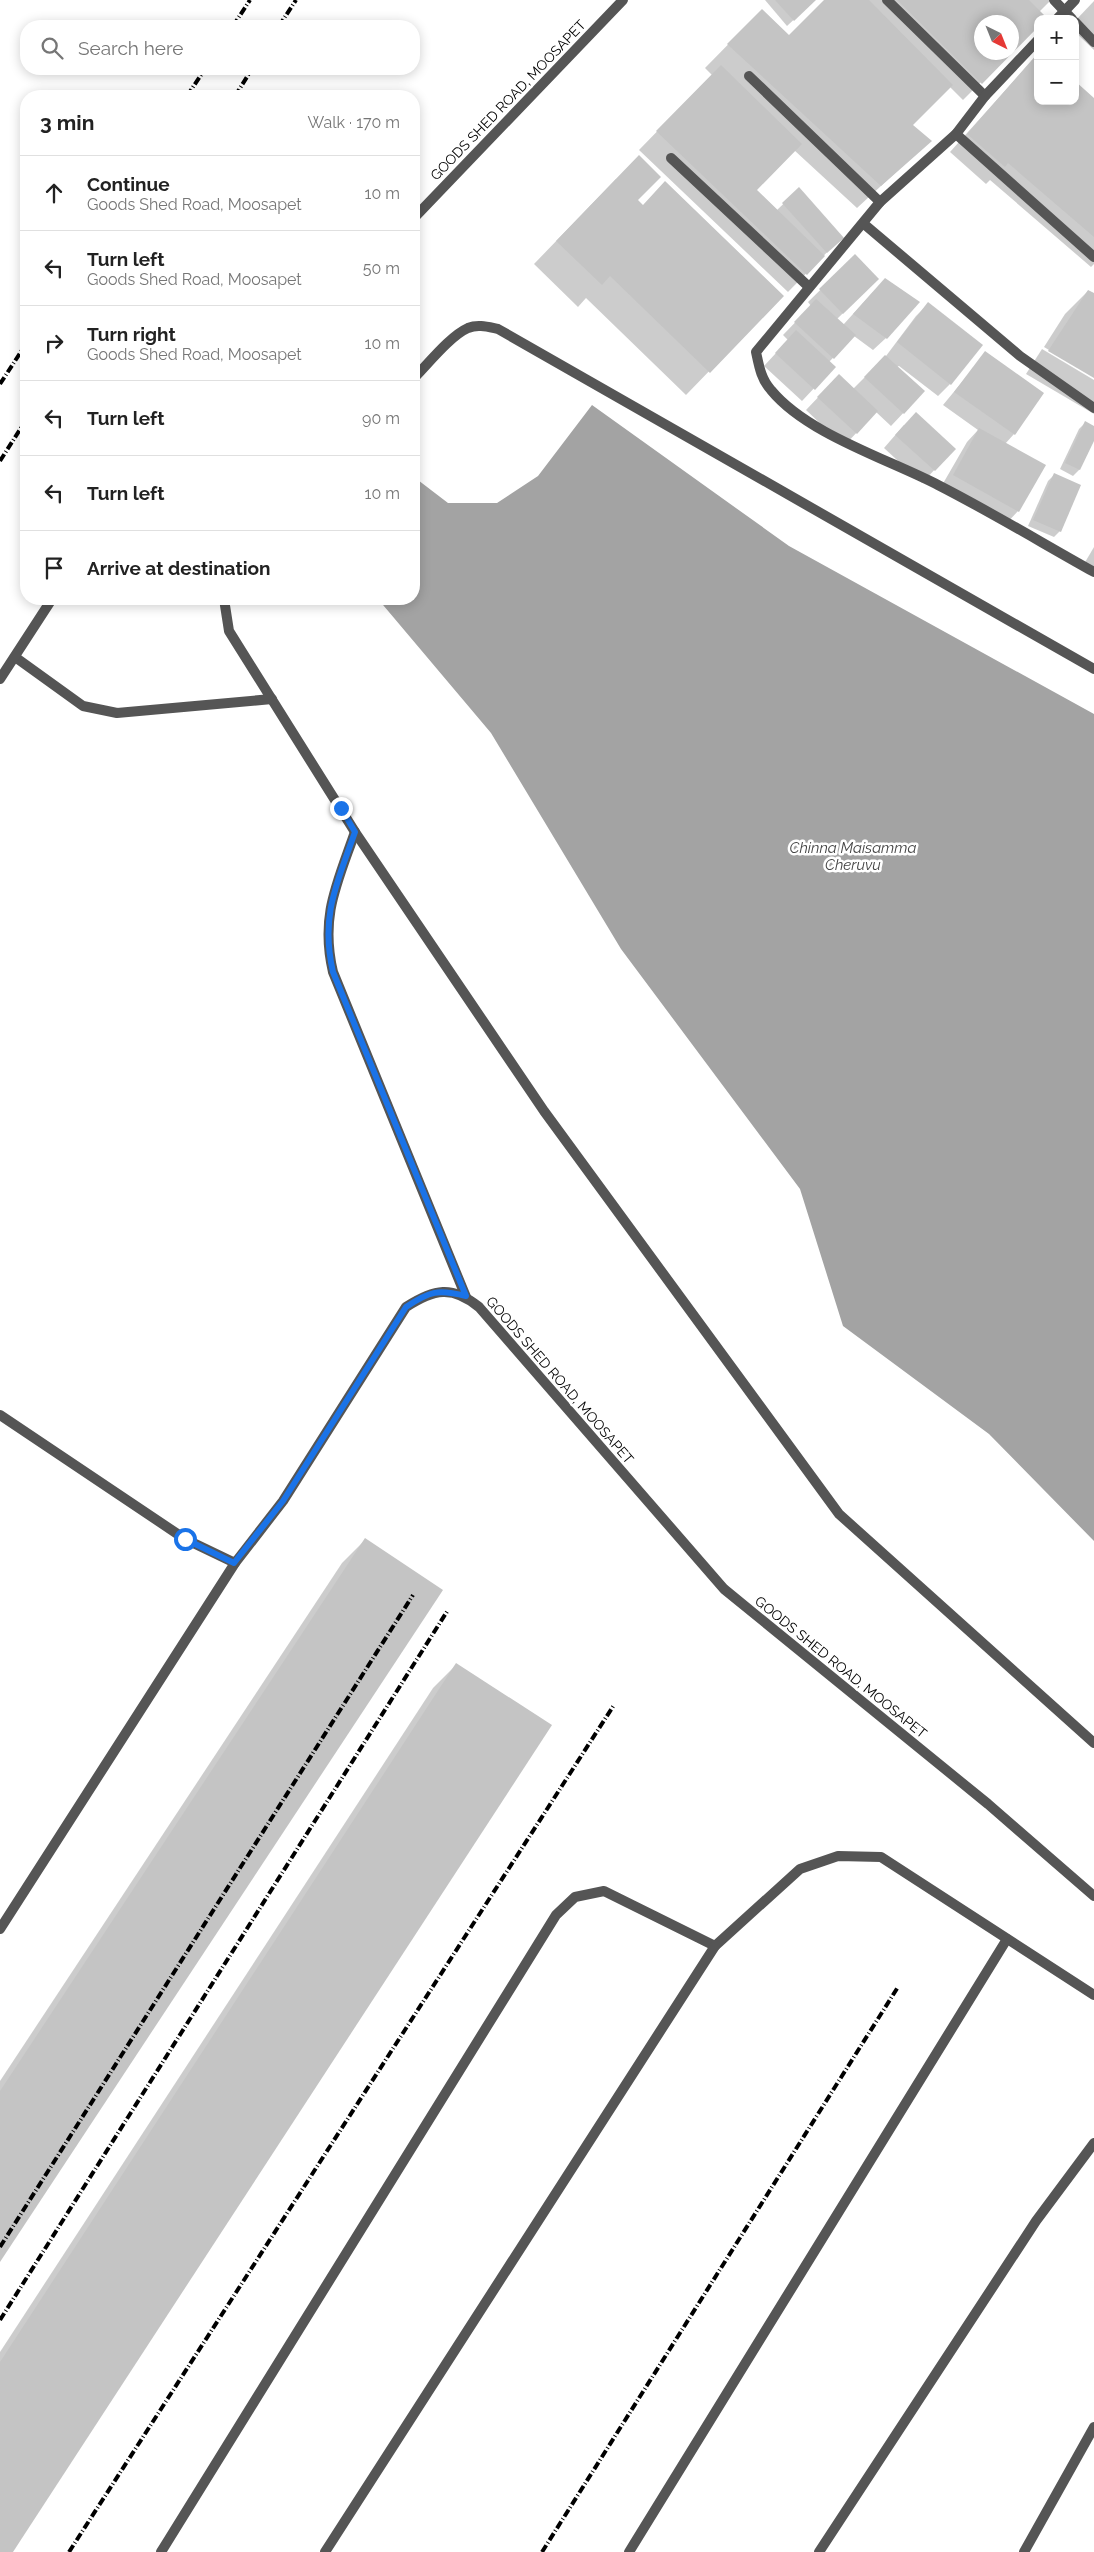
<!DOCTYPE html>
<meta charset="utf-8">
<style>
:root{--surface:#fff;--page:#f2f2f2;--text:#222;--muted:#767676;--line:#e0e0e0}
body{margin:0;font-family:Raleway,sans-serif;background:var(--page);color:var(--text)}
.controls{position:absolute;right:15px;top:15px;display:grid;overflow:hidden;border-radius:10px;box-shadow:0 2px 12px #0003}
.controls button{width:45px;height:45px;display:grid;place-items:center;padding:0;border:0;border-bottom:1px solid var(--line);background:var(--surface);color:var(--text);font:25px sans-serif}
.compass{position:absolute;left:974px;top:15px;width:45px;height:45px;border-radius:50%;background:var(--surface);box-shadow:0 2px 12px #0003;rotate:137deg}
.stop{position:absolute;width:15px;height:15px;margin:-11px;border:4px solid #1a73e8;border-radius:50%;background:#fff}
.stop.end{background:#1a73e8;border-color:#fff;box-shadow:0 1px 5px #0008}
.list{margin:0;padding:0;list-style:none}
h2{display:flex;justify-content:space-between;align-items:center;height:65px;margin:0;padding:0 20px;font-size:21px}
h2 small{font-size:16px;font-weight:400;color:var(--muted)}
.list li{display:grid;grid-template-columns:32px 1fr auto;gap:15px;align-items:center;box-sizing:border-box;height:75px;padding:0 20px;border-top:1px solid var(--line)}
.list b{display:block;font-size:19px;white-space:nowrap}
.list p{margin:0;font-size:16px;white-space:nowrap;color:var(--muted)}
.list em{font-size:16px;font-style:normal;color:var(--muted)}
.icon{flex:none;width:28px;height:28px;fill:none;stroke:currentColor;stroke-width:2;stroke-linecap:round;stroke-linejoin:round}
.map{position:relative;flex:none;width:1094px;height:2552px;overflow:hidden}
.search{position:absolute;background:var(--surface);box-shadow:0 2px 12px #0003;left:20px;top:20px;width:400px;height:55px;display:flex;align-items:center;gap:12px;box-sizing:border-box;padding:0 18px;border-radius:20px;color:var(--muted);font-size:19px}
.panel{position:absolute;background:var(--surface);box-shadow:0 2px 12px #0003;left:20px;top:90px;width:400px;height:515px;border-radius:20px}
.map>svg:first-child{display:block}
.water{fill:#a3a3a3}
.shadow{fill:#0003}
.building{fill:#c4c4c4;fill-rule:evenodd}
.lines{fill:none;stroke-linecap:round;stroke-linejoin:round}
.lane{stroke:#555;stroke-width:10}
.street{stroke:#555;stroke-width:10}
.rail{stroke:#000;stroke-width:4;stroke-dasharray:8 2.5 1 2.5;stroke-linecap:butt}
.route{stroke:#1a73e8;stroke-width:6}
.labels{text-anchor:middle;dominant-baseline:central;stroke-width:5;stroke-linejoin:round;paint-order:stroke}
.street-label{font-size:14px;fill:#000;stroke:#fff}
.water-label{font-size:15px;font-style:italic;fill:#444;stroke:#fff}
</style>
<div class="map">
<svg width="1094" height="2552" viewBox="0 0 1094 2552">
<rect width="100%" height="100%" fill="#fff"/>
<path class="water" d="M592,405L789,546L1094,714V1541L989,1434L843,1326L800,1189L621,949L491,733L378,599H414V477L448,503H497L538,476Z"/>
<g class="shadow">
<path d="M765,0H815L787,26Z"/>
<path d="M826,0H1051L1039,12L1045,18L1038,19V25L1012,52V22H982V52H1011L963,100L950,87L911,126L930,141L857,208L794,150L756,190L777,210L799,189L842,237L788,292L639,150L712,75L705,68L762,10L789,37Z"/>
<path d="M1094,1V50L1075,32V21Z"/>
<path d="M1038,54V101L1094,100V264L1091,267L990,180L986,184L950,152Z"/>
<path d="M616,179L642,206L782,296L686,395L586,298L578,307L534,264Z"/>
<path d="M855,256L878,279L837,319L843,325L873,292L886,338L873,350L854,336L829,362L834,367L802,401L764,366L788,340L783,335L811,306L808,302Z"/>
<path d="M1088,291L1094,295V377L1044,347L1065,314Z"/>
<path d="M928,304L950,384L938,396L899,366L897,367L924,391L891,426L876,412L844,446L806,410L827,388L853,389L886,356L916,316Z"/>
<path d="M1042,349L1094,380V414L1026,374Z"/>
<path d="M986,353L1014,434L1005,444L1018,511L1006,524L941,487L967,442L978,430L943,405Z"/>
<path d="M1085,423L1094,427V439L1079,470L1073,476L1060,469L1079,429Z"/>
<path d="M904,425L954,449L922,483L884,448Z"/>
<path d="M1054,475L1060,531L1054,537L1028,526L1048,481Z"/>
<path d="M1094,547V570L1084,564Z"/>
<path d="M365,1540L0,2259V2081L342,1563Z"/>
<path d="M456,1665L11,2552H0V2352L433,1688Z"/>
</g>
<g class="building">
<path d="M775,0H816L794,21Z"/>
<path d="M824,0H869L953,85L913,125L932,141L881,186L727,44L762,9L789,35Z"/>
<path d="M897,0H1029L1047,18L1038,19V27L982,84ZM982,22H1012V52H982Z"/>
<path d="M1038,53V101H1075V81L1094,98V237L1008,163L1005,167L967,134Z"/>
<path d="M721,65L802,144L757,190L825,256L807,275L656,131Z"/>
<path d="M639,155L661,177L638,200L643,205L665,181L784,296L710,373L610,276L602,285L556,241Z"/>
<path d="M799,187L844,238L827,253L782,203Z"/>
<path d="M855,254L879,279L843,314L819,289Z"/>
<path d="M885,278L920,302L887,339L853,314Z"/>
<path d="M1088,290L1094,293V378L1048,351Z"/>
<path d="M816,299L856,335L834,359L794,322Z"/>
<path d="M928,302L983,345L951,385L897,342Z"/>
<path d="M796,330L836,367L815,390L775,353Z"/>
<path d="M985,351L1044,393L1015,435L954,392Z"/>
<path d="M885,355L925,391L904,414L864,377Z"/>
<path d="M839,374L878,411L857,434L817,397Z"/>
<path d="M916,412L956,449L935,471L895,435Z"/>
<path d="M1085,421L1094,426V441L1080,470L1065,463Z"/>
<path d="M979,428L1046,465L1019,512L953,475Z"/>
<path d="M1054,473L1081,485L1061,532L1033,520Z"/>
<path d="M365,1538L443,1590L0,2262V2091Z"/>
<path d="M456,1663L552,1725L13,2552H0V2362Z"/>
</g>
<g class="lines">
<g class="lane">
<path d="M0,1929L235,1563"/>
<path d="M161,2552L556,1915L575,1897L604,1891L715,1946"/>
<path d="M325,2552L715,1946L800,1869L838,1856L881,1857L1094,1995"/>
<path d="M629,2552L1007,1939"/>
<path d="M819,2552L1036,2221L1094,2143"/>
<path d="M1024,2552L1094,2427"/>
</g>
<g class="street">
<path d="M887,0L985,96"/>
<path d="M1054,0L1072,19"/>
<path d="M1057,19L1075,0"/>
<path d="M1075,22L1094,42"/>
<path d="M1038,40L985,96L956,134L880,202L756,352C759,366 761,379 771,390C807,434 888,459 938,485C991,512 1042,543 1094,572"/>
<path d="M749,76L880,202"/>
<path d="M956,134L1094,257"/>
<path d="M671,158L809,287"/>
<path d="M414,218L623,0"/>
<path d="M864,224L1020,356L1094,408"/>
<path d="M414,378C428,364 450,336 468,328C478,324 488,327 498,329L1094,669"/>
<path d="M224,599L229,631L355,832L544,1111L839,1514L1094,1743"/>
<path d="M15,657L83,706L117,713L272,699"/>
<path d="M0,679L52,599"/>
<path d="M355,832C337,884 320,916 333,972L466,1297"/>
<path d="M0,1415L185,1539L235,1563L283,1501L406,1307C434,1289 452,1285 479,1307L724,1589L988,1804L1094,1896"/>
</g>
<g class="rail">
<path d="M233,26L250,0"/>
<path d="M279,26L296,0"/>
<path d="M187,96L205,69"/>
<path d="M235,96L252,69"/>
<path d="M0,384L26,344"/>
<path d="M0,461L26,420"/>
<path d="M0,2247L413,1595"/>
<path d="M0,2320L448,1610"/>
<path d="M69,2552L614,1705"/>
<path d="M542,2552L898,1987"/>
</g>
</g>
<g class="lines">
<path class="route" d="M185,1539L234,1563L283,1501L406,1307C430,1291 438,1289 466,1296L333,972C320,916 337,883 355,832L341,808"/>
</g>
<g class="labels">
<g class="street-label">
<text transform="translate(508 100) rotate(-46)">GOODS SHED ROAD, MOOSAPET</text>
<text transform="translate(560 1380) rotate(49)">GOODS SHED ROAD, MOOSAPET</text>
<text transform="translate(841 1667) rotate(39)">GOODS SHED ROAD, MOOSAPET</text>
</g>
<g class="water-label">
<text x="853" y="848">Chinna Maisamma<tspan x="853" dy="17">Cheruvu</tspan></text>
</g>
</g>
</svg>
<div class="controls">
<button>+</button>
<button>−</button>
</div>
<svg class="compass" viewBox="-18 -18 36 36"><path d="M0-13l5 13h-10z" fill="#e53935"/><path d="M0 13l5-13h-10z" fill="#767676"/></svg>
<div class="stop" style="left:185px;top:1539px"></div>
<div class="stop end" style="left:341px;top:808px"></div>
<div class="search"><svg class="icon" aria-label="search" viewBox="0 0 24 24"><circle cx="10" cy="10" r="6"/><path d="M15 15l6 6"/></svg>Search here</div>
<section class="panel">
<h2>3 min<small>Walk · 170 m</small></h2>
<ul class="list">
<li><svg class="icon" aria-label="ahead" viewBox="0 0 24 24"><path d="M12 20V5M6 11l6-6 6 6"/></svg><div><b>Continue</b><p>Goods Shed Road, Moosapet</p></div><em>10 m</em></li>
<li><svg class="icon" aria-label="left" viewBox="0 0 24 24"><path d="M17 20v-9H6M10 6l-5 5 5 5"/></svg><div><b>Turn left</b><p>Goods Shed Road, Moosapet</p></div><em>50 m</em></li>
<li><svg class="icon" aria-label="right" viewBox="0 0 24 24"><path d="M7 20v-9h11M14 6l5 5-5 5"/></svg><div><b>Turn right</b><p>Goods Shed Road, Moosapet</p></div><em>10 m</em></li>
<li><svg class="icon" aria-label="left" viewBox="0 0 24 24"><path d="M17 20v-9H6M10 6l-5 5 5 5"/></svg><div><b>Turn left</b></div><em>90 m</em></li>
<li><svg class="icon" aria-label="left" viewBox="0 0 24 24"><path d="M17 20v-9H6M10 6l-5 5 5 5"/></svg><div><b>Turn left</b></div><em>10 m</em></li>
<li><svg class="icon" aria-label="arrive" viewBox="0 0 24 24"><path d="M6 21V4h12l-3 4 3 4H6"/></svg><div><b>Arrive at destination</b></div></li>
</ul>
</section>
</div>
